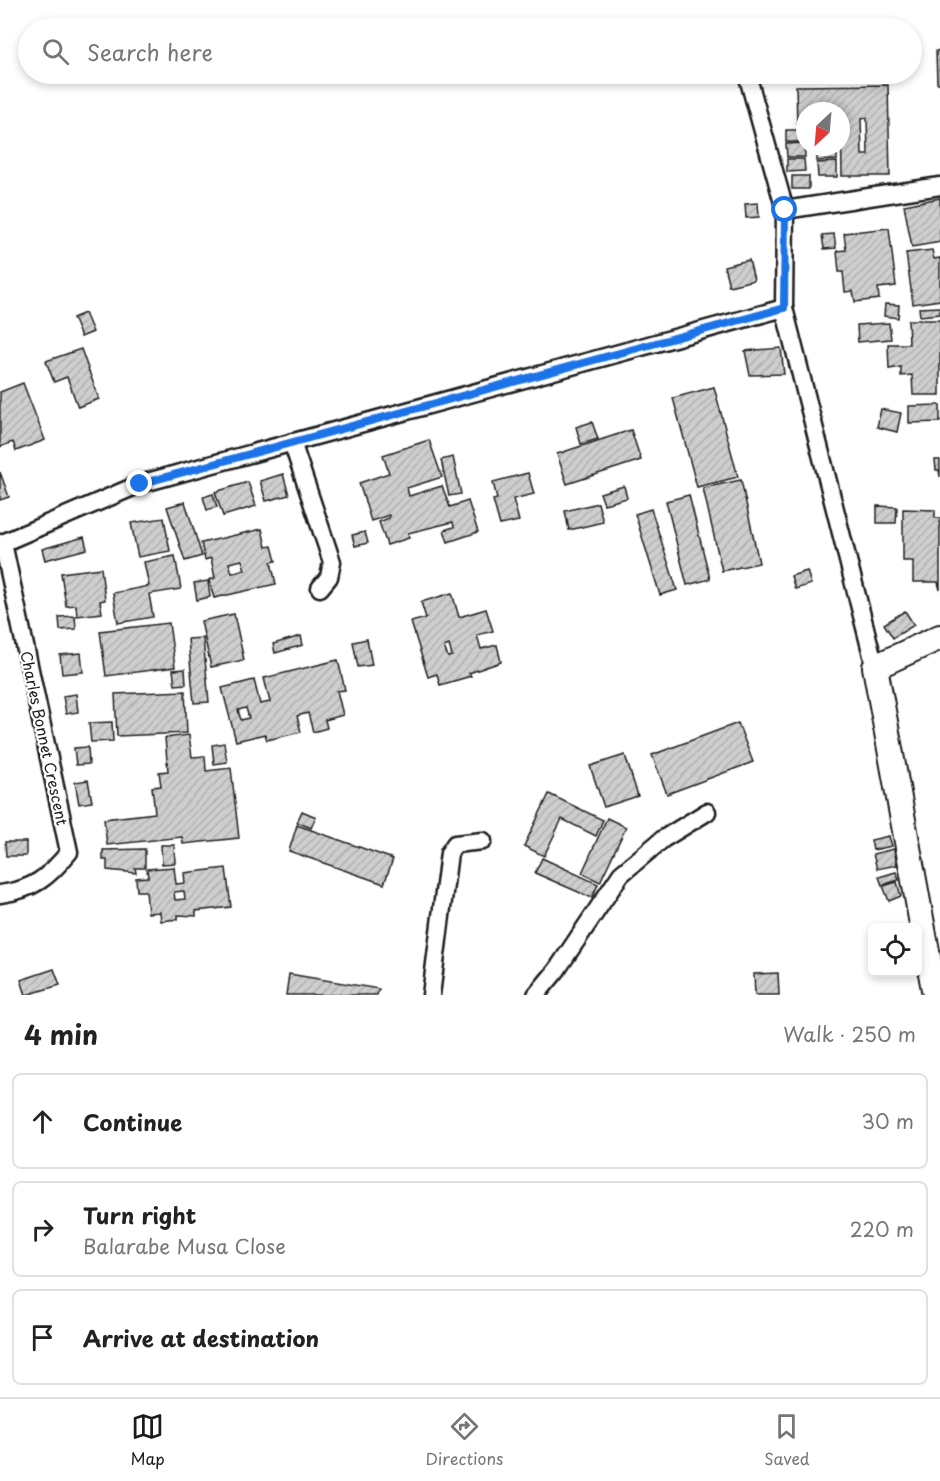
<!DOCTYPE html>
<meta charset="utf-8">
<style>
:root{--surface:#fff;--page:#f6f6f6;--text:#222;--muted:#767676;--line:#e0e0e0;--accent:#1c1c1c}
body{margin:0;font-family:"Playpen Sans",sans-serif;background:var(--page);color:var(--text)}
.controls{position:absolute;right:18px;bottom:18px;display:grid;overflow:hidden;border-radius:9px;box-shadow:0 3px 9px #0003}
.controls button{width:54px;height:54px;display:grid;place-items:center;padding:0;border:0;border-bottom:2px solid var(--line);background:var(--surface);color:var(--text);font:30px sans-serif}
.compass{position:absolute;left:796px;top:102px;width:54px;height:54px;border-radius:50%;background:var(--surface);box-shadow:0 3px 9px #0003;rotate:206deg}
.stop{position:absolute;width:18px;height:18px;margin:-14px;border:4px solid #1a73e8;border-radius:50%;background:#fff}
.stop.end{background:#1a73e8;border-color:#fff;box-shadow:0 2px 6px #0008}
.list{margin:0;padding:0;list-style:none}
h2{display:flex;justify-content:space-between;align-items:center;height:78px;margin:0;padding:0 24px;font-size:26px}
h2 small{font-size:20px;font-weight:400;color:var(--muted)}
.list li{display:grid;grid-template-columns:39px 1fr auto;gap:18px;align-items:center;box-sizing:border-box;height:96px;margin:0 12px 12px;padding:0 12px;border:2px solid var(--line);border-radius:9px}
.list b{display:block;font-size:22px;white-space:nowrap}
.list p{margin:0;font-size:20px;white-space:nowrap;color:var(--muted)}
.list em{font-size:20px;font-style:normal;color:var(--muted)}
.icon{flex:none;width:33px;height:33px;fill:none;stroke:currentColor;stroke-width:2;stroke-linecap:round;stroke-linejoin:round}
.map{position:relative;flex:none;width:940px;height:995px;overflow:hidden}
.search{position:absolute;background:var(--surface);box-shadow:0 3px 9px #0003;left:18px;right:18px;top:18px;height:66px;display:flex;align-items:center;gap:15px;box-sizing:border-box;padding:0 21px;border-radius:33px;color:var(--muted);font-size:22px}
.sheet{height:402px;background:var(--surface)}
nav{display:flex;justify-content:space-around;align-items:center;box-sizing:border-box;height:84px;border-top:2px solid var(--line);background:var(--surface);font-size:16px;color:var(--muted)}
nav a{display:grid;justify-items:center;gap:3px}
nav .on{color:var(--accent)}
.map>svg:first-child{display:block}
.building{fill:url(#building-hatch);stroke:#1c1c1c;stroke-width:1.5;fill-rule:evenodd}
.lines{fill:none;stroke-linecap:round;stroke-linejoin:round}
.street-casing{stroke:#1c1c1c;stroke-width:21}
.secondary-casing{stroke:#1c1c1c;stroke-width:28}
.street{stroke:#fff;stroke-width:16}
.secondary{stroke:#fff;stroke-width:24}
.route{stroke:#1a73e8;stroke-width:8}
.labels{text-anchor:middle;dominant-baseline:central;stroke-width:4.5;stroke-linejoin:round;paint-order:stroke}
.street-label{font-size:15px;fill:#1c1c1c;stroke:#fff}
</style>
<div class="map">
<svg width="940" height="995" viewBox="0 0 940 995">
<defs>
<pattern id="building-hatch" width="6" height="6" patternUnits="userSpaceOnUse" patternTransform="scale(1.5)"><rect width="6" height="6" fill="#cecece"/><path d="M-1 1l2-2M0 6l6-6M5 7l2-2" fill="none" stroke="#b0b0b0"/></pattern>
</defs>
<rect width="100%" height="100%" fill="#fff"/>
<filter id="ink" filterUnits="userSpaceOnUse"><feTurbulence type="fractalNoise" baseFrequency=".0167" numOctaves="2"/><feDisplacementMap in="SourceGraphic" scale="12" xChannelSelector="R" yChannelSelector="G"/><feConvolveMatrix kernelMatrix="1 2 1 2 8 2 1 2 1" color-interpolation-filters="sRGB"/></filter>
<g filter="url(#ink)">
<g class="building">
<path d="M940,50V83H937L936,51Z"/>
<path d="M888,85L890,176H842L841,111H805V123H797L796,86ZM867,118L868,155H862L861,119Z"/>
<rect x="786" y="130" width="19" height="12"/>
<path d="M804,143L805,157H787L786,144Z"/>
<path d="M817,147H837V160L817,161Z"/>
<path d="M787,159H804L805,171L787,172Z"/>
<path d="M837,162V177H818L817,163Z"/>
<rect x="792" y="176" width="17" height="13"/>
<path d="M940,198V242L912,247L904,205Z"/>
<path d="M758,203L759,217L746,218L745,204Z"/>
<path d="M889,228L896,286L878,288L879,299L855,302L853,291L845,292L843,272H839L837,251L846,250L844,233Z"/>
<path d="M834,234L836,248L824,249L822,235Z"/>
<path d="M932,250L934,259L940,258V300L913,304L906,253Z"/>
<path d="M749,260L754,280L729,286L724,266Z"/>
<path d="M885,304L899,305L898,318L884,316Z"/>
<path d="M940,307V314L920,316L919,308Z"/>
<path d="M85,313L93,332L81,337L73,318Z"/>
<path d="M908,320H940V395H913L912,375L901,376V367L889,369L888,344H909Z"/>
<path d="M889,323L891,339L858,342L857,325Z"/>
<path d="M781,348L784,374L750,375L745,351Z"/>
<path d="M81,349L99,399L78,407L67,377L54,382L46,361Z"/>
<path d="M23,383L45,440L16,451L13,442L0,447V392Z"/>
<path d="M714,387L738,477L697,487L673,398Z"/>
<path d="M940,405V422L909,423V406Z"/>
<path d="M881,409L901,413L897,432L877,427Z"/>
<path d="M592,422L598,439L581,444L576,427Z"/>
<path d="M631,430L641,460L567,484L557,454Z"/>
<path d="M429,440L442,477L407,488L409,496L442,486L450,507L468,501L478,532L448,542L444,530L454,527L453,522L408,533L409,538L387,545L379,522L389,518V515L371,521L359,483L389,473L383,455Z"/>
<path d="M453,457L461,494L449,496L441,460Z"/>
<path d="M935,460H940V477L939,470H936Z"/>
<path d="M0,472L9,497L0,500Z"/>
<path d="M528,473L534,494L513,499L519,521L500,525L493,500L497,499L493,482Z"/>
<path d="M283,474L289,495L266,501L260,481Z"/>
<path d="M741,480L759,563L722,571L703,488Z"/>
<path d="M248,482L256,506L223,516L215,492Z"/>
<path d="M624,486L627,498L604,504L600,493Z"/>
<path d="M213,494L217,507L207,510L203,497Z"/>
<path d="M689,495L710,579L687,585L666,501Z"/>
<path d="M185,502L202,556L185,561L167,507Z"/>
<path d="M598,503L603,522L569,530L565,511Z"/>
<path d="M877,506L897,507L896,523H877Z"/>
<path d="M651,509L677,590L660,595L635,514Z"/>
<path d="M903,509L935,510V518H940V590L938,582H913V561H903Z"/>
<path d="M164,518L170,551L138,557L131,523Z"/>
<path d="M262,529L266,547L272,546L276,561L271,562L276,584L214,598L209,580L215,578L211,558L205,560L201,543ZM242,560L245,570L232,573L229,563Z"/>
<path d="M365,532L368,543L355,546L352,535Z"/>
<path d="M84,537L87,549L45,560L42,549Z"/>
<path d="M175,556L181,589L149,594L153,617L118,623L113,593L149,586L144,562Z"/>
<path d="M101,568L105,600L100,601L102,613L77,616L76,605L66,606L61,573Z"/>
<path d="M807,571L811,584L795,589L791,576Z"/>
<path d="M208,581L210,597L197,600L194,583Z"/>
<path d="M452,593L459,617L486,609L493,631L477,635L481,649L497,645L501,662L469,673L471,676L440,685L437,674L428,677L411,622L426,618L421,602ZM449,645L452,656L448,657L444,647Z"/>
<path d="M905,611L914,625L893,638L884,624Z"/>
<path d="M234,614L244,660L211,667L201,621Z"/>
<path d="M75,616L76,629L60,630L59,617Z"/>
<path d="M169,623L175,667L106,676L100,631Z"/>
<path d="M301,636L303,645L275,653L273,644Z"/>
<path d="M203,638L209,702L194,703L188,639Z"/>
<path d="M367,639L372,665L358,667L353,642Z"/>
<path d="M81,653L83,672L62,674L60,655Z"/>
<path d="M338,660L345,690L337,691L343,715L325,720L327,728L313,732L308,713L297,716L301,732L267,740L265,734L236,741L222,688L254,680L260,704L270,702L264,678ZM246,708L249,718L241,720L238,710Z"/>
<path d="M185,669L186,684L175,685L173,670Z"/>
<path d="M185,691L187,733L117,736L115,694Z"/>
<path d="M76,694L78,712L66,714L63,696Z"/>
<path d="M112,722L113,741L91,742L89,723Z"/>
<path d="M738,723L753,762L667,794L652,755Z"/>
<path d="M189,735L192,757L205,756L206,771L231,768L239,838L183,844L182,837L107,845L104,819L155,813L152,787L161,786L159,772L168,771L165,738Z"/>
<path d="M224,743L227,762L214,764L212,745Z"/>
<path d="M88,747L89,764L76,765L74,748Z"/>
<path d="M625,755L638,796L604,807L590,766Z"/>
<path d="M88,780L92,802L79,804L75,782Z"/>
<path d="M549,794L603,820L596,836L562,819L544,856L524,846Z"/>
<path d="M302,811L316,817L311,828L297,822Z"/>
<path d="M607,818L626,827L600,882L582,873Z"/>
<path d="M297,825L393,859L384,884L289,851Z"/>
<path d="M889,836L892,846L873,850L871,840Z"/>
<path d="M5,842H26V856H6Z"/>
<path d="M161,845H174L175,863L162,864Z"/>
<path d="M145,849V868H135L136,873L107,870V860H103V850Z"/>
<path d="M894,849L897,865L877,869L873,854Z"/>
<path d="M542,858L598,884L592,898L535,873Z"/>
<path d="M174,867L176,884L185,883L184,873L226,868L231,907L196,911V916L178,915V919L161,921L160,912L148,913L146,891H137L136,878L148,877L147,869ZM184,891L185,899L175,900L174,892Z"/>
<path d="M896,872L899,880L882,885L879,877Z"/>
<path d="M897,882L901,896L889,901L883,886Z"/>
<path d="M54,969L60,985L26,995L21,980Z"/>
<path d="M778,973L779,995H755L754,974Z"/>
<path d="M289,974L379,989L377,995H286Z"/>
</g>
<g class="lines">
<g class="street-casing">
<g id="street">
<path d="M747,74L785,210L784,308L875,667"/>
<path d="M785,210L940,186"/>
<path d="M292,442L332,562L329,577L320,588"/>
<path d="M0,544L140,484L784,308"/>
<path d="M0,894C33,890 49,877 69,852L3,543"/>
<path d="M431,995L449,853L455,844L483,841"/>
<path d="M536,995L556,971L621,874L663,839L707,812"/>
</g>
</g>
<g class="secondary-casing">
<path id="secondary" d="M935,995L875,667L940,637"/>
</g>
<use href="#street" class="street"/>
<use href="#secondary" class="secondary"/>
</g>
</g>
<g class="lines" filter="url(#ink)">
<path class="route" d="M140,484L784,308L785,210"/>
</g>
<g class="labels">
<g class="street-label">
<text transform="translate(45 738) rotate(78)">Charles Bonnet Crescent</text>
</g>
</g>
</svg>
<div class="controls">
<button><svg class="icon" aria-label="locate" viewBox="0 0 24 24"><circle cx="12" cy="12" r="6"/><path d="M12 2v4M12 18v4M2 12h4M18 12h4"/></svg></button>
</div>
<svg class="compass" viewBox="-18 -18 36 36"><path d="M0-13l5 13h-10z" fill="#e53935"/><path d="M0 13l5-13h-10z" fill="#767676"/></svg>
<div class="stop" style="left:785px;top:210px"></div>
<div class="stop end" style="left:140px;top:484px"></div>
<div class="search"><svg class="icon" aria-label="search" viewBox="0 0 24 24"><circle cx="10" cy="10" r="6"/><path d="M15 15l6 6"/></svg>Search here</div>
</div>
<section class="sheet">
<h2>4 min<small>Walk · 250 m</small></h2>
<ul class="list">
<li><svg class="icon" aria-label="ahead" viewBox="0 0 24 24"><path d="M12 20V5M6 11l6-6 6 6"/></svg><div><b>Continue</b></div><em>30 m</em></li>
<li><svg class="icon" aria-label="right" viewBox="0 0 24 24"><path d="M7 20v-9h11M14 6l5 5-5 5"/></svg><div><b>Turn right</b><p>Balarabe Musa Close</p></div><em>220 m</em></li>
<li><svg class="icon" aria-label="arrive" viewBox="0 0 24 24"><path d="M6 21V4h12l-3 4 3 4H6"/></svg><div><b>Arrive at destination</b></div></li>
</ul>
</section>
<nav>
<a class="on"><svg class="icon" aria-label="map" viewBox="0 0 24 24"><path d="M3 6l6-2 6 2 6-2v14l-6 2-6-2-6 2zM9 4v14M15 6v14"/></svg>Map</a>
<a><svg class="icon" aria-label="directions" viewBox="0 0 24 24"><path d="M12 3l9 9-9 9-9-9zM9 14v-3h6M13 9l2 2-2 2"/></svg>Directions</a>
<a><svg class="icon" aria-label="saved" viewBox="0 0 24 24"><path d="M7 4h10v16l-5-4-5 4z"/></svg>Saved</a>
</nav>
